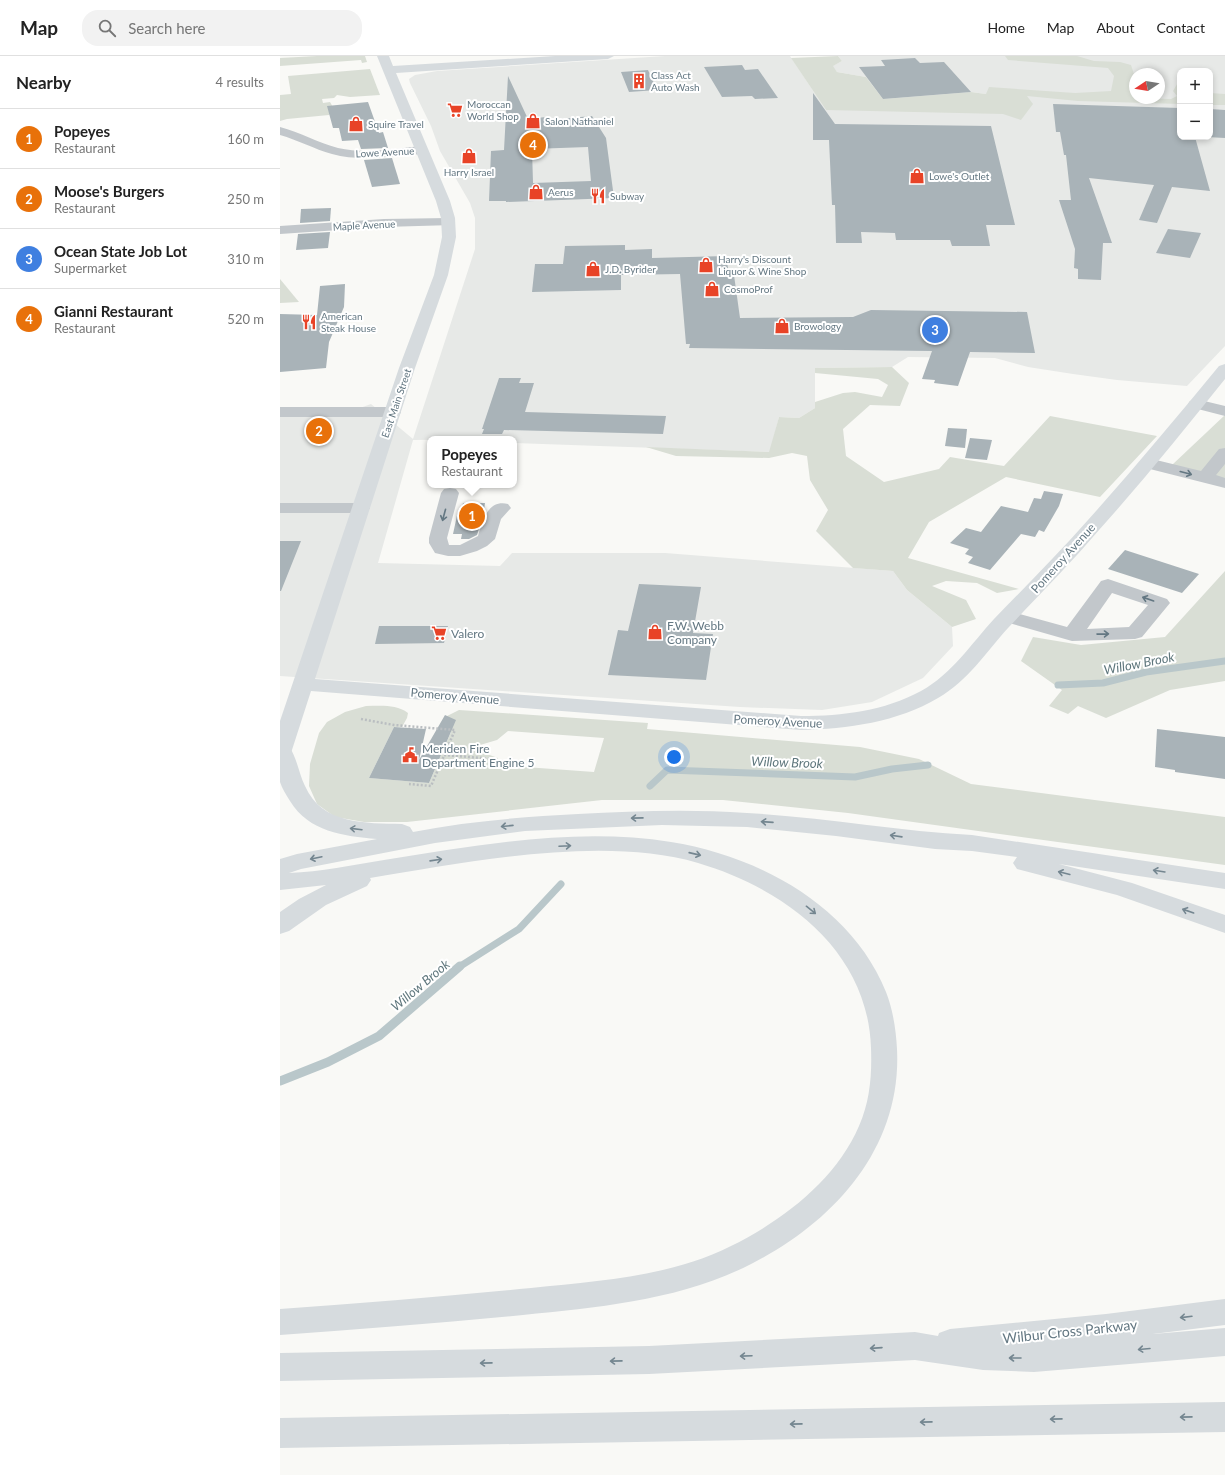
<!DOCTYPE html>
<meta charset="utf-8">
<style>
:root{--surface:#fff;--page:#f2f2f2;--text:#222;--muted:#767676;--line:#e0e0e0;--accent:#b45309}
body{margin:0;font-family:Lato,sans-serif;background:var(--page);color:var(--text)}
.controls{position:absolute;right:12px;top:12px;display:grid;overflow:hidden;border-radius:8px;box-shadow:0 2px 6px #0003}
.controls button{width:36px;height:36px;display:grid;place-items:center;padding:0;border:0;border-bottom:1px solid var(--line);background:var(--surface);color:var(--text);font:20px sans-serif}
.compass{position:absolute;left:849px;top:12px;width:36px;height:36px;border-radius:50%;background:var(--surface);box-shadow:0 2px 6px #0003;rotate:258deg}
.you{position:absolute;left:394px;top:701px;width:14px;height:14px;margin:-10px;border:3px solid #fff;border-radius:50%;background:#1a73e8;box-shadow:0 0 0 6px #1a73e833}
.badge{display:grid;place-items:center;width:26px;height:26px;border-radius:50%;background:var(--accent);color:#fff;font-size:13px;font-weight:700}
.pin{position:absolute;translate:-50% -50%;border:2px solid #fff;box-shadow:0 1px 4px #0006}
.popup{position:absolute;left:147px;top:380px;width:90px;height:52px;box-sizing:border-box;display:grid;place-content:center;border-radius:8px;background:var(--surface);filter:drop-shadow(0 1px 3px #0005);font-size:13px;white-space:nowrap;color:var(--muted)}
.popup b{font-size:15px;color:var(--text)}
.popup::after{content:'';position:absolute;left:50%;top:100%;margin-left:-8px;border:8px solid transparent;border-top-color:var(--surface)}
.list{margin:0;padding:0;list-style:none}
h2{display:flex;justify-content:space-between;align-items:center;height:52px;margin:0;padding:0 16px;font-size:17px}
h2 small{font-size:13px;font-weight:400;color:var(--muted)}
.list li{display:grid;grid-template-columns:26px 1fr auto;gap:12px;align-items:center;box-sizing:border-box;height:60px;padding:0 16px;border-top:1px solid var(--line)}
.list b{display:block;font-size:15px;white-space:nowrap}
.list p{margin:0;font-size:13px;white-space:nowrap;color:var(--muted)}
.list em{font-size:13px;font-style:normal;color:var(--muted)}
.icon{flex:none;width:22px;height:22px;fill:none;stroke:currentColor;stroke-width:2;stroke-linecap:round;stroke-linejoin:round}
.map{position:relative;flex:none;width:945px;height:1419px;overflow:hidden}
header{display:flex;align-items:center;gap:24px;box-sizing:border-box;height:56px;padding:0 20px;background:var(--surface);border-bottom:1px solid var(--line)}
header strong{font-size:19px}
nav{display:flex;gap:22px;margin-inline-start:auto;font-size:14px}
.search{width:280px;height:36px;background:var(--page);display:flex;align-items:center;gap:10px;box-sizing:border-box;padding:0 14px;border-radius:16px;color:var(--muted);font-size:15px}
main{display:flex}
aside{flex:1;background:var(--surface)}
.map>svg:first-child{display:block}
.built{fill:#e7e9e7;fill-rule:evenodd}
.green{fill:#d9ded5;fill-rule:evenodd}
.lines{fill:none;stroke-linecap:round;stroke-linejoin:round}
.stream-far1{stroke:#b9c7ca;stroke-width:7}
.stream{stroke:#b9c7ca;stroke-width:9}
.building{fill:#a9b3b8;fill-rule:evenodd}
.path{stroke:#babec1;stroke-width:2.5;stroke-dasharray:2 2;stroke-linecap:butt}
.minor{fill:#c2c7cb;fill-rule:evenodd}
.major{fill:#d6dbde;fill-rule:evenodd}
.highway{fill:#d6dbde;fill-rule:evenodd}
.oneway{stroke:#637782}
.oneway2{stroke:#748690}
.labels{text-anchor:middle;dominant-baseline:central;stroke-width:4;stroke-linejoin:round;paint-order:stroke}
.far-poi-label{font-size:10px;fill:#637782;stroke:#fff;text-anchor:start}
.far-street-label{font-size:10px;fill:#637782;stroke:#fff}
.street-label{font-size:12px;fill:#637782;stroke:#fff}
.poi-label{font-size:12px;fill:#637782;stroke:#fff;text-anchor:start}
.water-label{font-size:13px;font-style:italic;fill:#5e767c;stroke:#fff}
.near-street-label{font-size:14px;fill:#637782;stroke:#fff}
</style>
<header>
<strong>Map</strong>
<div class="search"><svg class="icon" aria-label="search" viewBox="0 0 24 24"><circle cx="10" cy="10" r="6"/><path d="M15 15l6 6"/></svg>Search here</div>
<nav><a>Home</a><a>Map</a><a>About</a><a>Contact</a></nav>
</header>
<main>
<aside>
<h2>Nearby<small>4 results</small></h2>
<ul class="list">
<li><span class="badge" style="background:#e8710a">1</span><div><b>Popeyes</b><p>Restaurant</p></div><em>160 m</em></li>
<li><span class="badge" style="background:#e8710a">2</span><div><b>Moose's Burgers</b><p>Restaurant</p></div><em>250 m</em></li>
<li><span class="badge" style="background:#3f7fe0">3</span><div><b>Ocean State Job Lot</b><p>Supermarket</p></div><em>310 m</em></li>
<li><span class="badge" style="background:#e8710a">4</span><div><b>Gianni Restaurant</b><p>Restaurant</p></div><em>520 m</em></li>
</ul>
</aside>
<div class="map">
<svg width="945" height="1419" viewBox="0 0 945 1419">
<rect width="100%" height="100%" fill="#f9f9f6"/>
<path class="built" d="M385,0H510L546,54L706,38L691,36L603,43L586,21L557,16L552,10L562,5L558,0H945V290L907,330L837,324L793,318L748,311L715,302L628,301L612,311L535,312V352L519,362L499,361L490,396L234,387V383L133,384L98,507L220,510L232,497H385L613,515L627,534L672,571L673,590L643,622L592,646L542,654L460,651L0,620V352H80L91,348L133,383L195,193V162L190,147L160,95L151,70L130,27L129,23L135,19L157,15ZM900,15H930V81H900ZM855,18H879V42H855Z"/>
<g class="green">
<path d="M37,0H85L87,6L82,7L81,4L0,10V2Z"/>
<path d="M558,0L562,5L553,10L557,16L586,21L603,43L691,36L706,38L709,31L795,37L831,35L834,20L828,12L728,4L725,0H797L814,5L840,6L851,9L855,21V42L891,43L897,40L893,35L900,23V48L798,45L747,40L753,48L741,64L723,58L546,54L511,2Z"/>
<path d="M90,13L100,39L70,41L57,39L54,42L42,43L43,47L50,46L54,53L49,59L7,63L0,65V39L11,38L8,20Z"/>
<path d="M930,37L945,38V49H930Z"/>
<path d="M0,223L19,246L0,247Z"/>
<path d="M612,311L629,327L620,350L590,349L563,373L566,400L604,426L659,413L670,401L724,410L770,360L877,380L820,441L726,421L649,466L628,502L739,533L717,537L697,527L666,525L652,530L686,544L696,563L672,571L627,534L613,515L573,512L536,475L548,454L530,424L527,400L512,397L489,402L396,400L366,391L489,396L499,361L519,362L535,352V346L563,337L575,336L602,341L608,329L598,323L535,317V312Z"/>
<path d="M945,359V426L892,409Z"/>
<path d="M945,515V625L890,634L826,662L798,650L788,658L769,650L782,634L741,605L753,581L801,589L885,581Z"/>
<path d="M86,650C101,650 116,648 128,657L127,662L122,671H114L89,722L149,727L171,676L165,661L179,654L368,667L367,673L580,691L639,703L691,728L945,761V809L568,757L443,744H322L127,766H84L55,761L37,748L29,730L30,708L39,677L47,666L65,656ZM228,675L324,682L314,716L216,709L218,702L204,697L198,693L200,689L217,684Z"/>
</g>
<g class="lines">
<g class="stream-far1">
<path d="M778,629L823,627L866,616L945,605"/>
<path d="M370,730L387,714L575,721L612,713L648,709"/>
<path d="M179,911L239,873L281,828"/>
</g>
<path class="stream" d="M0,1025L48,1006L99,980L180,910"/>
</g>
<g class="building">
<path d="M635,2L640,7L664,6L691,36L603,43L579,11L605,10L601,4Z"/>
<path d="M462,9L465,14L478,13L498,42L475,43L472,40L442,41L424,11Z"/>
<path d="M368,14L377,34L349,36L341,16Z"/>
<path d="M228,20L248,63L266,61L267,64L312,60L326,82L334,142L226,146V145H209L211,95L224,94ZM308,91L311,125L253,127L252,93Z"/>
<path d="M533,37L555,68L711,70L735,169H706L710,190H672L670,184H616L615,177L581,176L582,187H556L555,149H552L549,84H533Z"/>
<path d="M88,46L99,77L103,76L108,92L81,93L78,84L62,85L59,72H53L47,50Z"/>
<path d="M773,48L900,52V81H915L930,135L892,131L877,167L859,164L874,129L809,122L832,187H823L821,224L798,223V213L794,212L795,193L779,144H791L786,99H784L780,76H776Z"/>
<path d="M930,53L945,54V82L927,81H930Z"/>
<path d="M112,102L120,128L92,131L84,104Z"/>
<path d="M51,152L50,165L20,167L21,153Z"/>
<path d="M888,173L921,177L910,202L876,197Z"/>
<path d="M50,176L48,192L16,194L18,178Z"/>
<path d="M345,189V194L372,193V202L446,200L448,212H453L460,262L573,261L591,254L747,256L755,297L690,296L678,330L654,327L655,324L642,323L652,295L409,292L410,288H406L400,218L341,219V234L252,236L255,208H283L285,190Z"/>
<path d="M65,228L64,251L49,286L46,312L0,316V258L37,259L40,230Z"/>
<path d="M219,322H241L239,327H254L245,356L386,360L383,378L224,374L222,378H202L204,373H202Z"/>
<path d="M668,372L687,373L685,392L665,390Z"/>
<path d="M690,382L712,384L707,404L685,402Z"/>
<path d="M764,435L783,438L779,450L764,476L759,474L755,481L741,478L710,514L688,507L693,501L685,498L689,493L670,487L686,472L701,476L721,450L748,456L754,442L761,443Z"/>
<path d="M183,447H205L203,461L197,479L189,483H181L182,478H173L178,455H181Z"/>
<path d="M0,485H21L1,535H0Z"/>
<path d="M845,494L919,518L902,537L828,513Z"/>
<path d="M359,528L421,531L413,577L433,578L426,624L328,619L338,574L348,575Z"/>
<path d="M99,570H168L164,587L95,588Z"/>
<path d="M165,659L176,664L149,727L89,722L114,671L146,673L139,704Z"/>
<path d="M877,673L945,681V723L895,716V714L875,711Z"/>
</g>
<g class="lines">
<g class="path">
<path d="M81,663L114,669L175,674L151,730L129,728"/>
<path d="M164,699L214,703"/>
</g>
<g class="minor">
<path d="M0,71C20,76 38,87 58,92C85,98 114,93 141,90L145,91L147,94L145,97L141,98C111,100 81,106 52,98C34,93 18,84 0,79Z"/>
<path d="M168,162L173,163L175,166L173,169L104,171L0,178V170L104,163Z"/>
<path d="M916,343L945,350V360L910,351L908,348L910,345Z"/>
<path d="M0,351H113L119,352L121,356L119,360L113,361H0Z"/>
<path d="M945,392V408L936,419L945,422V432L862,411L859,407L862,403L868,402L921,415L939,393Z"/>
<path d="M170,432L176,433L179,437L167,482L169,489H180L198,480C202,465 208,443 228,448L231,452L221,463L215,483L207,490L197,495L180,500H168L155,497L149,487V482L161,437L164,433Z"/>
<path d="M0,447H81L87,448L90,452L87,456L81,457H0Z"/>
<path d="M828,523L887,543L890,547L862,581L855,583L792,585L722,565L719,561L722,557L729,555L787,571L821,525ZM832,537L868,549L849,571L807,573Z"/>
</g>
<path class="major" d="M97,0H109L113,10L275,0H334L328,3L116,17L170,145L175,162L176,181L168,219L135,312L35,623L521,660C563,660 604,655 641,635C672,618 691,588 714,563C746,530 778,498 808,464C853,414 896,362 939,310L945,308V323C904,374 863,425 819,474C790,508 759,539 728,572C706,596 688,625 658,642C618,666 567,673 521,674L31,635L11,697L8,702L0,704V665L119,312L154,219L162,181L161,162L156,145Z"/>
<g class="highway">
<path d="M0,688L9,690C17,702 19,718 25,730C42,769 86,767 122,768L130,771L133,776C188,765 243,761 298,758C354,755 411,753 467,757C542,761 617,775 692,779L945,817V833L779,808L852,827L945,859V877L837,839L737,813L733,807L737,801L692,795L655,793L556,780L467,771L382,769L245,775L155,787L21,813L9,817C41,816 72,809 104,804C198,789 296,771 391,786C478,800 571,849 606,936C613,954 616,974 617,993C622,1091 555,1165 473,1207C402,1244 321,1251 243,1259C162,1267 81,1273 0,1279V1253C84,1247 167,1240 251,1232C318,1225 389,1221 451,1190C502,1165 556,1124 579,1070C590,1045 592,1019 591,992C588,895 506,833 418,807C322,779 188,806 90,822L91,824L87,830L46,849L9,875L0,878V856L19,843L46,829L0,834V803L17,798L97,783C63,780 29,776 10,745C6,739 2,732 0,726C0,715 0,700 0,688Z"/>
<path d="M945,1243V1269L873,1278L945,1272V1300L754,1316L703,1314L635,1304L369,1318L0,1325V1297L369,1290L635,1276L658,1280L659,1277L670,1273L826,1258Z"/>
<path d="M945,1346V1376L0,1392V1362Z"/>
</g>
</g>
<defs><path id="oneway-shaft" d="M-6 0H5M1.5-3L5.5 0L1.5 3" fill="none" stroke-width="1.6" stroke-linecap="round" stroke-linejoin="round"/></defs>
<g class="oneway">
<use href="#oneway-shaft" transform="translate(906 417) rotate(15)"/>
<use href="#oneway-shaft" transform="translate(164 459) rotate(105)"/>
<use href="#oneway-shaft" transform="translate(868 543) rotate(-161)"/>
<use href="#oneway-shaft" transform="translate(823 578) rotate(-1)"/>
</g>
<g class="oneway2">
<use href="#oneway-shaft" transform="translate(357 762) rotate(179)"/>
<use href="#oneway-shaft" transform="translate(487 766) rotate(-176)"/>
<use href="#oneway-shaft" transform="translate(227 770) rotate(174)"/>
<use href="#oneway-shaft" transform="translate(76 773) rotate(-173)"/>
<use href="#oneway-shaft" transform="translate(616 780) rotate(-172)"/>
<use href="#oneway-shaft" transform="translate(285 790) rotate(-3)"/>
<use href="#oneway-shaft" transform="translate(415 798) rotate(13)"/>
<use href="#oneway-shaft" transform="translate(36 802) rotate(168)"/>
<use href="#oneway-shaft" transform="translate(156 804) rotate(-8)"/>
<use href="#oneway-shaft" transform="translate(879 815) rotate(-171)"/>
<use href="#oneway-shaft" transform="translate(784 817) rotate(-166)"/>
<use href="#oneway-shaft" transform="translate(531 854) rotate(39)"/>
<use href="#oneway-shaft" transform="translate(908 855) rotate(-161)"/>
<use href="#oneway-shaft" transform="translate(906 1261) rotate(173)"/>
<use href="#oneway-shaft" transform="translate(596 1292) rotate(176)"/>
<use href="#oneway-shaft" transform="translate(864 1293) rotate(175)"/>
<use href="#oneway-shaft" transform="translate(466 1300) rotate(178)"/>
<use href="#oneway-shaft" transform="translate(735 1302) rotate(180)"/>
<use href="#oneway-shaft" transform="translate(336 1305) rotate(179)"/>
<use href="#oneway-shaft" transform="translate(206 1307) rotate(179)"/>
<use href="#oneway-shaft" transform="translate(906 1361) rotate(179)"/>
<use href="#oneway-shaft" transform="translate(776 1363) rotate(179)"/>
<use href="#oneway-shaft" transform="translate(646 1366) rotate(179)"/>
<use href="#oneway-shaft" transform="translate(516 1368) rotate(179)"/>
</g>
<defs>
<g id="building-bare" transform="scale(1.2)"><path d="M-4-6H4V6H1V3H-1V6H-4ZM-2.5-4.3h1.7v1.8h-1.7ZM.8-4.3h1.7v1.8H.8ZM-2.5-1h1.7V.8h-1.7ZM.8-1h1.7V.8H.8Z" fill="#e84327" stroke="#fff" stroke-width="2.5" paint-order="stroke"/></g>
<g id="supermarket-bare" transform="scale(1.2)"><path d="M-6-5.5h2.5l.6 2H6L4.5 2H-2.5L-4.4-4H-6ZM-1.5 3.2a1.3 1.3 0 1 0 .1 0ZM3 3.2a1.3 1.3 0 1 0 .1 0Z" fill="#e84327" stroke="#fff" stroke-width="2.5" paint-order="stroke"/></g>
<g id="shop-bare" transform="scale(1.2)"><path d="M-5-2.5h2.3a2.7 3.5 0 0 1 5.4 0H5L5.5 6h-11ZM-1.5-2.5h3a1.5 2.3 0 0 0-3 0Z" fill="#e84327" stroke="#fff" stroke-width="2.5" paint-order="stroke"/></g>
<g id="restaurant-bare" transform="scale(1.2)"><path d="M-5-6h1v4h1v-4h1v4h1v-4h1v5L-1.5 .5V6h-2V.5L-5-1ZM5-6V6H3V1.5H1.5Q1.5-4 5-6Z" fill="#e84327" stroke="#fff" stroke-width="2.5" paint-order="stroke"/></g>
<g id="civic-bare" transform="scale(1.2)"><path d="M-.6-6.5H3V-4.5H.6V-3L4-1V1h2V6H-6V1h2V-1L-.6-3ZM-1.2 2.5V6h2.4V2.5Z" fill="#e84327" stroke="#fff" stroke-width="2.5" paint-order="stroke"/></g>
</defs>
<g fill-rule="evenodd">
<use href="#building-bare" x="359" y="25"/>
<use href="#supermarket-bare" x="175" y="54"/>
<use href="#shop-bare" x="253" y="65"/>
<use href="#shop-bare" x="76" y="68"/>
<use href="#shop-bare" x="189" y="100"/>
<use href="#shop-bare" x="637" y="120"/>
<use href="#shop-bare" x="256" y="136"/>
<use href="#restaurant-bare" x="318" y="140"/>
<use href="#shop-bare" x="426" y="209"/>
<use href="#shop-bare" x="313" y="213"/>
<use href="#shop-bare" x="432" y="233"/>
<use href="#restaurant-bare" x="29" y="266"/>
<use href="#shop-bare" x="502" y="270"/>
<use href="#shop-bare" x="375" y="576"/>
<use href="#supermarket-bare" x="159" y="577"/>
<use href="#civic-bare" x="130" y="699"/>
</g>
<g class="labels">
<g class="far-poi-label">
<text x="371" y="19">Class Act<tspan x="371" dy="12">Auto Wash</tspan></text>
<text x="187" y="48">Moroccan<tspan x="187" dy="12">World Shop</tspan></text>
<text x="265" y="65">Salon Nathaniel</text>
<text x="88" y="68">Squire Travel</text>
<text x="189" y="116" text-anchor="middle">Harry Israel</text>
<text x="649" y="120">Lowe's Outlet</text>
<text x="268" y="136">Aerus</text>
<text x="330" y="140">Subway</text>
<text x="438" y="203">Harry's Discount<tspan x="438" dy="12">Liquor &amp; Wine Shop</tspan></text>
<text x="325" y="213">J.D. Byrider</text>
<text x="444" y="233">CosmoProf</text>
<text x="41" y="260">American<tspan x="41" dy="12">Steak House</tspan></text>
<text x="514" y="270">Browology</text>
</g>
<g class="far-street-label">
<text transform="translate(105 96) rotate(-3)">Lowe Avenue</text>
<text transform="translate(84 169) rotate(-3)">Maple Avenue</text>
<text transform="translate(116 347) rotate(-71)">East Main Street</text>
</g>
<g class="street-label">
<text transform="translate(783 502) rotate(-48)">Pomeroy Avenue</text>
<text transform="translate(175 640) rotate(5)">Pomeroy Avenue</text>
<text transform="translate(498 665) rotate(3)">Pomeroy Avenue</text>
</g>
<g class="poi-label">
<text x="387" y="569">F.W. Webb<tspan x="387" dy="14">Company</tspan></text>
<text x="171" y="577">Valero</text>
<text x="142" y="692">Meriden Fire<tspan x="142" dy="14">Department Engine 5</tspan></text>
</g>
<g class="water-label">
<text transform="translate(859 607) rotate(-11)">Willow Brook</text>
<text transform="translate(507 706) rotate(2)">Willow Brook</text>
<text transform="translate(140 929) rotate(-40)">Willow Brook</text>
</g>
<g class="near-street-label">
<text transform="translate(790 1275) rotate(-6)">Wilbur Cross Parkway</text>
</g>
</g>
</svg>
<div class="controls">
<button>+</button>
<button>−</button>
</div>
<svg class="compass" viewBox="-18 -18 36 36"><path d="M0-13l5 13h-10z" fill="#e53935"/><path d="M0 13l5-13h-10z" fill="#767676"/></svg>
<div class="you"></div>
<div class="pin badge" style="left:192px;top:460px;background:#e8710a">1</div>
<div class="popup"><b>Popeyes</b>Restaurant</div>
<div class="pin badge" style="left:39px;top:375px;background:#e8710a">2</div>
<div class="pin badge" style="left:655px;top:274px;background:#3f7fe0">3</div>
<div class="pin badge" style="left:253px;top:89px;background:#e8710a">4</div>
</div>
</main>
